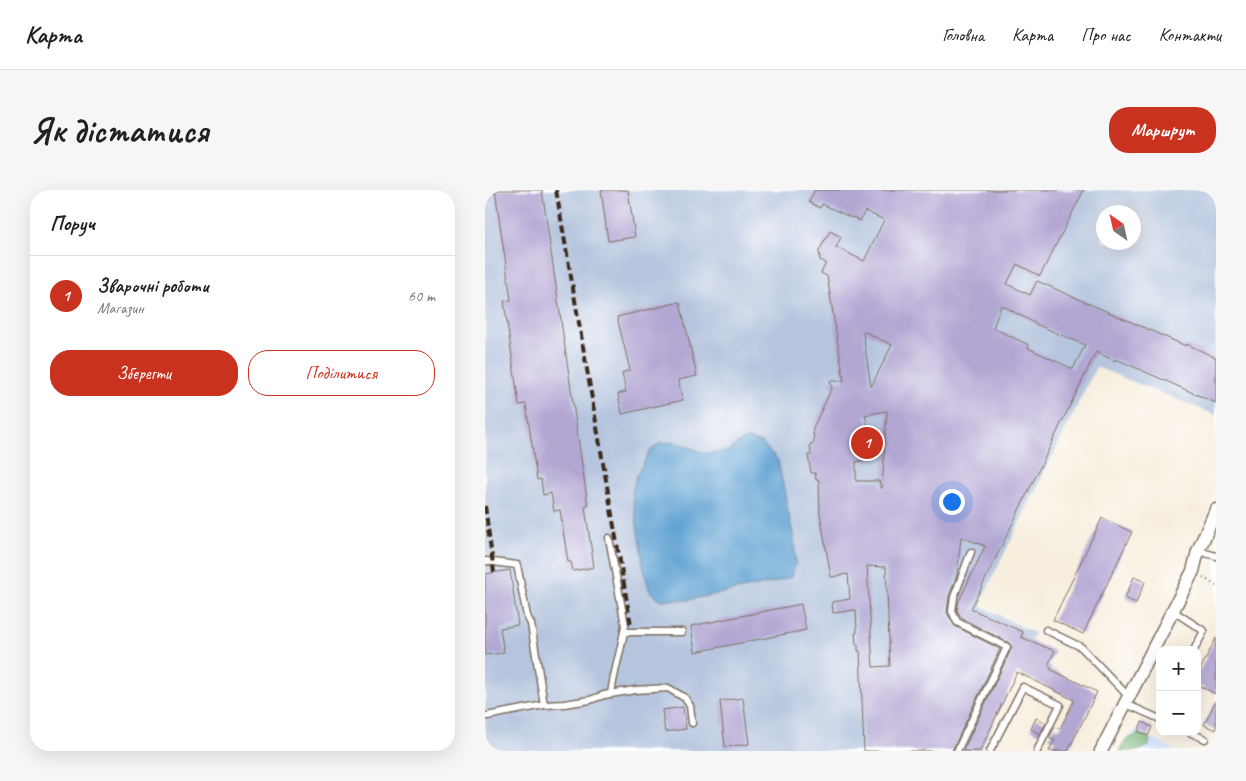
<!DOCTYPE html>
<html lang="uk">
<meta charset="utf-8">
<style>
:root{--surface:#fff;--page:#f6f6f6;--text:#222;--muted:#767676;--line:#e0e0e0;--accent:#c8321e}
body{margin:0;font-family:Caveat,sans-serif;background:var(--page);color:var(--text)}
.controls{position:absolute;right:15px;bottom:15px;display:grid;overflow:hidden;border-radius:10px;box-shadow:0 5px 20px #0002}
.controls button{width:45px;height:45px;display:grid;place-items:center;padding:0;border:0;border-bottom:1px solid var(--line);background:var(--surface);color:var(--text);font:25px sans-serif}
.compass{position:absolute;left:611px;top:15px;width:45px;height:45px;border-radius:50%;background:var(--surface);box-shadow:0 5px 20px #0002;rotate:326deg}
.you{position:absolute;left:466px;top:311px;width:18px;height:18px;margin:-12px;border:4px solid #fff;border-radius:50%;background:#1a73e8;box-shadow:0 0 0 8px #1a73e833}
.badge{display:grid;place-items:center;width:32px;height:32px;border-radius:50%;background:var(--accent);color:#fff;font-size:16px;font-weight:700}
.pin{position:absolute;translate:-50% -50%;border:2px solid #fff;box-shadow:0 1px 5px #0006}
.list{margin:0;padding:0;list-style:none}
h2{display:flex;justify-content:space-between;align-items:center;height:65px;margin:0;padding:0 20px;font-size:21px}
h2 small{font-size:16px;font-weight:400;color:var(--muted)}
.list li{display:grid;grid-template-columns:32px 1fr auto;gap:15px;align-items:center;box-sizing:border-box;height:80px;padding:0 20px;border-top:1px solid var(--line)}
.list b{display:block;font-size:19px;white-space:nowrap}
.list p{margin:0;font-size:16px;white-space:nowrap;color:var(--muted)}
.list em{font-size:16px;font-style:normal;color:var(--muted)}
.actions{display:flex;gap:10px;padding:15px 20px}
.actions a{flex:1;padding:11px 0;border:1px solid var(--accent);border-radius:20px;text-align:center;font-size:18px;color:var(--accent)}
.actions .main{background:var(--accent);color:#fff}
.map{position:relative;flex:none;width:731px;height:561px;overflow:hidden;border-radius:20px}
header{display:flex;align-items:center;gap:30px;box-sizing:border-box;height:70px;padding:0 25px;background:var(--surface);border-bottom:1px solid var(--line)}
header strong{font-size:24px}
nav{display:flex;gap:28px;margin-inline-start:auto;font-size:18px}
.intro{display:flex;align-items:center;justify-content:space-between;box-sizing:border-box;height:120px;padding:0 30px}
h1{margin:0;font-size:35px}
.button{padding:12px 22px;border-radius:20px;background:var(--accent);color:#fff;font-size:18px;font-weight:700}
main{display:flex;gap:30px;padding:0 30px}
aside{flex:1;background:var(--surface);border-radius:20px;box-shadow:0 5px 20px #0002}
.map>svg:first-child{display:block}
.built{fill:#c8dcf9}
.industrial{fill:#b6c5de;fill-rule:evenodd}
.forest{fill:#71b072;stroke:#566d48}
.water{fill:#60a2d3;stroke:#4e6678}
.building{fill:#b2a6d3;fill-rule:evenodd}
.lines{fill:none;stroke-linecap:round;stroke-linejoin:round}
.lane-casing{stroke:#7d6f61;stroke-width:9}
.street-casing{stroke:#7d6f61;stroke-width:15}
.path{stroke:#7d6f61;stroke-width:2.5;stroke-dasharray:1 4;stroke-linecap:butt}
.lane{stroke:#fff;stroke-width:6}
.street{stroke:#fff;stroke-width:12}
.rail{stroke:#3b2a1e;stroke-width:4;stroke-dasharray:8 4;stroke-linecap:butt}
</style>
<header>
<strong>Карта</strong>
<nav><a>Головна</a><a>Карта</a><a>Про нас</a><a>Контакти</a></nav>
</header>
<div class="intro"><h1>Як дістатися</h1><a class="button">Маршрут</a></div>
<main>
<aside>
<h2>Поруч<small></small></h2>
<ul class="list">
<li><span class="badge">1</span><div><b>Зварочні роботи</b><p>Магазин</p></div><em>60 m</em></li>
</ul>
<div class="actions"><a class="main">Зберегти</a><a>Поділитися</a></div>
</aside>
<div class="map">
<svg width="731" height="561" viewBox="0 0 731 561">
<rect width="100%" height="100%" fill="#fff"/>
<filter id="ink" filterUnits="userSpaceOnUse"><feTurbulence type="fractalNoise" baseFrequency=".02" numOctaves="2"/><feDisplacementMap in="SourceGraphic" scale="10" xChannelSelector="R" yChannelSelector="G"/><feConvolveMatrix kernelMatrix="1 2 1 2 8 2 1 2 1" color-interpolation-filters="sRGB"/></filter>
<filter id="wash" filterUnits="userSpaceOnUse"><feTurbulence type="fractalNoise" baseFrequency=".0096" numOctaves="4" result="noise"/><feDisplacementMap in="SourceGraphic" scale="20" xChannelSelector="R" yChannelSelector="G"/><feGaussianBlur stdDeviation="1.12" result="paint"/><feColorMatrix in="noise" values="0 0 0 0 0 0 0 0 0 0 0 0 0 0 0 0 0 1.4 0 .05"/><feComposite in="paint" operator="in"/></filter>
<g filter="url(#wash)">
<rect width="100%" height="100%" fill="#f7eede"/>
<path class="built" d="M650,540L691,561H639Z"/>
<path class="industrial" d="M0,0H731V225L611,177L494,415L549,443L495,561H0ZM618,22H648V52H618Z"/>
<path class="forest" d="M655,544L665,549L664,556L653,561H634L642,549Z"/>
<path class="water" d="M261,248L277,253L293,270L309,349L311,373L306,387L291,392L203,410H176L165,402L159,381L147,303L151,286L164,262L175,253L190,252L220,263L243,261Z"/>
<g id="blocks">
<g class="building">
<path d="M10,0H57L103,316L100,317L109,377L88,381L86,372H83L75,320L69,321L66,303L58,305L56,289L52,290L41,214L34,215L19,111L26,110Z"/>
<path d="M116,0H143L150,47L123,51Z"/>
<path d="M330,0H599L555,86L532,74L522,94L545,105L552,91L701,156L702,154L731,168V213L631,169L630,171L611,162L486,419L538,442L536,447L570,461L563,475L566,477L565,479L612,502L583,561H564L570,550L564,548L570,537L575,539L589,510L532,482L495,561H478L527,457L524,453L476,428L472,420L474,411L500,356L476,347L472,385L464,406L462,423L470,436L515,459L467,561H379L375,461H373V455H371L370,443H372L371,420L348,423L347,412L365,409L363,384L346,387L335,324L334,290H331L330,283H326L323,265H326L325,254L329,253L328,238L347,198L345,191H359L342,86L336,83L341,73L335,70L334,61L345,41L356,47L351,57L379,71L399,30L380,21L375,31L368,27L367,28L337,14L335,18L324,12ZM516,115L555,136L600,155L588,179L543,158L544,155L508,138ZM378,141L407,155L386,197L379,150ZM402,221L397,298H396L394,291H371V272L390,268L380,225ZM382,376L401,377L405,476L388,477Z"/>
<path d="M195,112L212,186L193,190L198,210L137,224L133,204L141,202L137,183L145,180L132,127Z"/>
<path d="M617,328L647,342L598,444L568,430Z"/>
<path d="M25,380L33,435L15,438L19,463L0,465V384Z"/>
<path d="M649,387L660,392L651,413L640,408Z"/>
<path d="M316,414L321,440L210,462L206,436Z"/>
<path d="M731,448V504L712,495V479L715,480Z"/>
<path d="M258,508L264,554L240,557L235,511Z"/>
<path d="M731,510V540L719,535Z"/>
<path d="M198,517L201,539L180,542L177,520Z"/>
<path d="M551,528L561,533L555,544L546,539Z"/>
<path d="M657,532L667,537L663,546L653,541Z"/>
</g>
</g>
</g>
<g filter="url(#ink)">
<use href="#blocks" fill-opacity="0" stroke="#7d6f61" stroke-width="1"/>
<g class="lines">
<g class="lane-casing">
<g id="lane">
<path d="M124,348L140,435C137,458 129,480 126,504"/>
<path d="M713,361L731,366"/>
<path d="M0,371L32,375L42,426L46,434L59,515L2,526"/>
<path d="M688,421L719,441L709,460"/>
<path d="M561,440L596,457L644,507"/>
<path d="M139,442H197"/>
<path d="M641,514L675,529"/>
<path d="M59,515L79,514L105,510L119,505L150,500L183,498L200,508L205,516L207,533"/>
<path d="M704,542L720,549"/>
<path d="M472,561L522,457L472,432L467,421L469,407L486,362"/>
<path d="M505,561L538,497L575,515L552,561"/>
</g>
</g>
<g class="street-casing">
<path id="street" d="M616,561L708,381L713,361L731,320"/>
</g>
<path class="path" d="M718,387L731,396"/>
<use href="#lane" class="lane"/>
<use href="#street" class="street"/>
<g class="rail">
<path d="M71,0L146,435"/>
<path d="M0,316L9,382"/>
</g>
</g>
</g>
</svg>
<div class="controls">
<button>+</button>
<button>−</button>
</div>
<svg class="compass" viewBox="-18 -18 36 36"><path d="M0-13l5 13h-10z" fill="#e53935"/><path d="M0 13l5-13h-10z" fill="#767676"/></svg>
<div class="you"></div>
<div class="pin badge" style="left:382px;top:253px">1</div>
</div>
</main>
